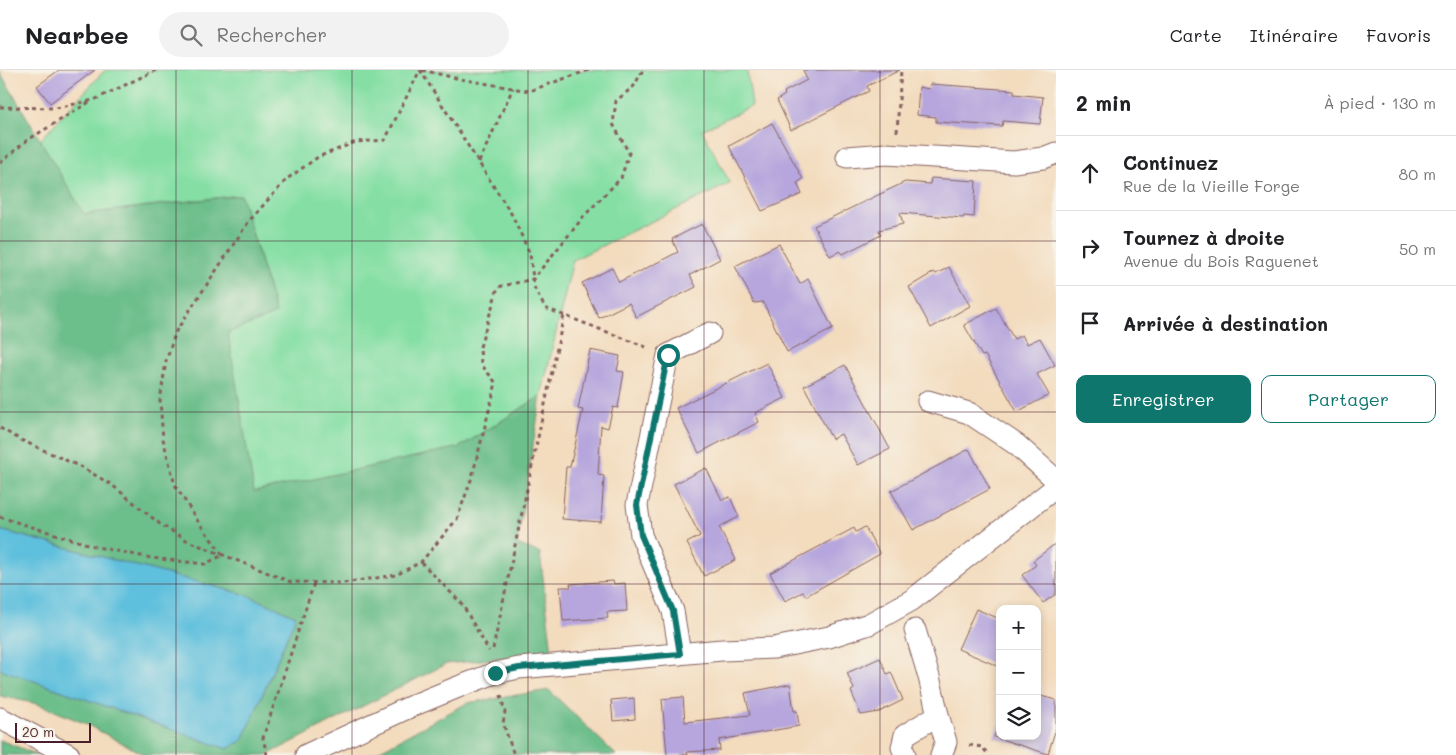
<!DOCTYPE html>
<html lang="fr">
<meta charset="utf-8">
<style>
:root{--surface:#fff;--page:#f2f2f2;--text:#202124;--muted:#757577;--line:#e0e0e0;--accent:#0f766e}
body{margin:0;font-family:Mali,sans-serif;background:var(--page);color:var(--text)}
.controls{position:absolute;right:15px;bottom:15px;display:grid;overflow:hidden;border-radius:10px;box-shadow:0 2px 8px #0003}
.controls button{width:45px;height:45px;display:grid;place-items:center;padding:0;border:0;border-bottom:1px solid var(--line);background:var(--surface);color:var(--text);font:25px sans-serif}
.scale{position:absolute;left:15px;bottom:12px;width:76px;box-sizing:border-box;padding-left:5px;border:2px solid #4a1f2b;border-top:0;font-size:14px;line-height:18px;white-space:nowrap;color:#4a1f2b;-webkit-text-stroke:4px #f7f3e8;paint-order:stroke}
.stop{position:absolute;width:15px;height:15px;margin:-11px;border:4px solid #0f766e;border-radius:50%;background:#fff}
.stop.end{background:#0f766e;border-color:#fff;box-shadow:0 1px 5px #0008}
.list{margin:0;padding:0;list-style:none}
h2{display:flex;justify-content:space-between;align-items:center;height:65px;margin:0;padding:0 20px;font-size:21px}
h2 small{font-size:16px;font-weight:400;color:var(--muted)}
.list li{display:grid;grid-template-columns:32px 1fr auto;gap:15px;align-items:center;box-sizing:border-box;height:75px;padding:0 20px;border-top:1px solid var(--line)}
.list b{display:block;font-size:19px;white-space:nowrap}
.list p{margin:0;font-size:16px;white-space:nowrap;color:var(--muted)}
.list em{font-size:16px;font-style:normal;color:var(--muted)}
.actions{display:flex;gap:10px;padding:15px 20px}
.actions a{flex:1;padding:11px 0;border:1px solid var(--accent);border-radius:10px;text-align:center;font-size:18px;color:var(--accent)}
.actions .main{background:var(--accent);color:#fff}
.icon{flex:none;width:28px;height:28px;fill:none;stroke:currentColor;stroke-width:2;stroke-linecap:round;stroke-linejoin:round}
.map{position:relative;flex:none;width:1056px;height:685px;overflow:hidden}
header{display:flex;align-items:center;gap:30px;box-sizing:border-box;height:70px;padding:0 25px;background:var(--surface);border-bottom:1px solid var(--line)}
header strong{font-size:24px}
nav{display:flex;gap:28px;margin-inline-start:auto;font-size:18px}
.search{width:350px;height:45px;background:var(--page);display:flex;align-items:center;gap:12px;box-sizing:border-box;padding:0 18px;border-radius:28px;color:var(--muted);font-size:19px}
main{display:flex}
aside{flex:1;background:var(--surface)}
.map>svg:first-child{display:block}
.green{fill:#85dfa4;stroke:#687f68}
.forest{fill:#6cbe8a;stroke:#5b6e5a}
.water{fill:#5fc0dd;stroke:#547084}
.building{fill:#b6a6dd}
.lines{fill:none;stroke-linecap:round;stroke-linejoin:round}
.minor-casing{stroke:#85615e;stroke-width:23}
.path{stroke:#85615e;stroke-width:3;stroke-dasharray:4 4;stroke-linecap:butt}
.minor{stroke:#fff;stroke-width:21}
.route{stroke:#0f766e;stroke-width:6}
.grid{fill:none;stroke:#4a1f2b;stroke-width:1;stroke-opacity:0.55}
</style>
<header>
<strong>Nearbee</strong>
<div class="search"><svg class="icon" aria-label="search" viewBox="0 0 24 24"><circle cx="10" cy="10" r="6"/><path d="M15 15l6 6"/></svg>Rechercher</div>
<nav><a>Carte</a><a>Itinéraire</a><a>Favoris</a></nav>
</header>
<main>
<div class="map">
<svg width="1056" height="685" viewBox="0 0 1056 685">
<rect width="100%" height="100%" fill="#f7f3e8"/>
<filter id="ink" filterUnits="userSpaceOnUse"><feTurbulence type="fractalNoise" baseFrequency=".02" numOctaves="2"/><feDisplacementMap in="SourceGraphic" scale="10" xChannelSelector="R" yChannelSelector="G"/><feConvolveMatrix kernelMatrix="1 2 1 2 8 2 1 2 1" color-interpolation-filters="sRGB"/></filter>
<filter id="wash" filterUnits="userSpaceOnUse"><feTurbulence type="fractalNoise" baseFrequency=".0096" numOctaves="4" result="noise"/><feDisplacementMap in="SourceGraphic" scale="20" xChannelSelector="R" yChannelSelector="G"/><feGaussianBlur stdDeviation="1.12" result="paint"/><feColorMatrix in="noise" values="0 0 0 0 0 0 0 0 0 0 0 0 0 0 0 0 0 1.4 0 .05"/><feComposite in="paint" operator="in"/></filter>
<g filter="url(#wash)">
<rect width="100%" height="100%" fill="#f3dbbd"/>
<path class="green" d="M105,0H747L752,36L702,60L730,113L573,190L541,326L460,377L253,423L227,263L276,244L241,125L84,144L40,70Z"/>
<g class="forest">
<path d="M0,2L84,144L241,125L276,244L228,263L254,422L460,377L541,326L517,474L540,483L552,582L446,594L267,685H145L84,653L38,634L0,626V599L227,679L243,670L296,546L247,525L0,460Z"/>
<path d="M549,620L616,685H371L467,633Z"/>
<path d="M0,670L38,685H0Z"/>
</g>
<path class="water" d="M0,460L247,525L296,546L243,670L227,679L0,599Z"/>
<g id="blocks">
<g class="building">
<path d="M59,0H95L50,33L37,16Z"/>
<path d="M803,0H900L867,16L869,21L791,60L777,30L785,25L784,22L807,10Z"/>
<path d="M930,14L1014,20V24L1043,27L1040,54L1003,51L1002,56L936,52V47L917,45L919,17L929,19Z"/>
<path d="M772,53L803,109L797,113L802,124L762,141L729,76Z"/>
<path d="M931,108L976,111L974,147L964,146L963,148L900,143L903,154L879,160L881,165L843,184L840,181L830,186L814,156L905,112L930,114Z"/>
<path d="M702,154L720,189L690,205L696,217L636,247L629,233L599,248L582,213L612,198L619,212L678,182L672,169Z"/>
<path d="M779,174L800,214L808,209L833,259L787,282L763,232L754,233L735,196Z"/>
<path d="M949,197L970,236L931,258L909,217L934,202L936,204Z"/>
<path d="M996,238L1014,269L1022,265L1027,274L1040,268L1055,295L1037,304L1049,325L1017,342L985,285L982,286L964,255Z"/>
<path d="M590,280L620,286L617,301L624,302L618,338L613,337L608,358L601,356L598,405L604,406L601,452L562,449L566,397H570L583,340L578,339Z"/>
<path d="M767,293L785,328L755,343L759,352L699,383L676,338Z"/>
<path d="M845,295L890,379L858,395L841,364L832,369L804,316Z"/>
<path d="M969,379L990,419L913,460L891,421Z"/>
<path d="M706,398L722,430L730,427L739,447L719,457L736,490L704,506L687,473L700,466L674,414Z"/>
<path d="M865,457L880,484L806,526L803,522L785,531L770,503L854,458L856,462Z"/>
<path d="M1056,473V524L1043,533L1022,505L1036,495L1033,491Z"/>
<path d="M613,511L614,514L625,513L627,541L607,542L608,548L563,551L560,517H571L570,514Z"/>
<path d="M976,539L1000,549V597L958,579Z"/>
<path d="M880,588L887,604L891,602L903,630L879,642L861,645L851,621L854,619L847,603Z"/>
<path d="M790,614L794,641H797L799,656L719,670L720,680L687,682L688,685H667L662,629L683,627L685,652L750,645L745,623Z"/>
<path d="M1037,625L1056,630V658L1048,684L994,667L1000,651V666H1037Z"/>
<path d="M634,628L635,649L613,651L611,630Z"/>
</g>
</g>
</g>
<g filter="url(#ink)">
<use href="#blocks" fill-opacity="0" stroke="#85615e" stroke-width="1"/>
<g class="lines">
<g class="minor-casing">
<g id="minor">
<path d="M847,87L886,84L1014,92L1043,88L1056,83"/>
<path d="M928,331L969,343L1017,375L1056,410"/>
<path d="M915,560L929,607L938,645L946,672L941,685"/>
<path d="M680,584L673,541L641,465L637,435L668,285L710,263"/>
<path d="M0,648L69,685"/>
<path d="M306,685L414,635L458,617L495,603L519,598L722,580L774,578L829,567L869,554L912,530L1056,417"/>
<path d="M905,685L902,677L905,665L938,645"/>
</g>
</g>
<g class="path">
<path d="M420,0L512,145L530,184L534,217L545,238L646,277"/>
<path d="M422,0L460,9L529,21L589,0"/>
<path d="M0,37L56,38L94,30L156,0"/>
<path d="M897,62L901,0"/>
<path d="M479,92L513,18"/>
<path d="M0,93L26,71L91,31"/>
<path d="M0,358L21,370L81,397L112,415L160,454L188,471L291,512L343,513L396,505L421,492L457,449L472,407L496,313L481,294L480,277L498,217L533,209L585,145L621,108L629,83L613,54L616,31L634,16L643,0"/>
<path d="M0,447L97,477L151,488L205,494L223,485L199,453L175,415L163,369L160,331L166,291L176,261L249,151L287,109L318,87L356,72L385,70L420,0"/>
<path d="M421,492L462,534L489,581"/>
<path d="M493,579L564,245"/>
<path d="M501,625L505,643L503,653L514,685"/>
<path d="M969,675L982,677L989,685"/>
<path d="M267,685L263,668L314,513"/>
</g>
<use href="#minor" class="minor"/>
</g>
</g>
<g class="lines" filter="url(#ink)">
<path class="route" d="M495,603L519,598L680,584L673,541L641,465L637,435L668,285"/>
</g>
<path class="grid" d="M176,0V685M352,0V685M528,0V685M704,0V685M880,0V685M0,171H1056M0,342H1056M0,514H1056"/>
</svg>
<div class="controls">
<button>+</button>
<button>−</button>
<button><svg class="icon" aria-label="layers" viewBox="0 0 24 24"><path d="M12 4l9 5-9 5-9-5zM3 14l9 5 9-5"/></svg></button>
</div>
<div class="scale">20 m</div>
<div class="stop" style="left:668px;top:285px"></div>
<div class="stop end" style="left:495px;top:603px"></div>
</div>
<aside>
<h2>2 min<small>À pied · 130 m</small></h2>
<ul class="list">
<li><svg class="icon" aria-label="ahead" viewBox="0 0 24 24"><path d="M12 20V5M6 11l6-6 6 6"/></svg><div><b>Continuez</b><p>Rue de la Vieille Forge</p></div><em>80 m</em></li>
<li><svg class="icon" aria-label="right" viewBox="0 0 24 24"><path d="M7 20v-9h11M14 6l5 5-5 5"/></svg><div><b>Tournez à droite</b><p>Avenue du Bois Raguenet</p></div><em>50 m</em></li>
<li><svg class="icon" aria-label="arrive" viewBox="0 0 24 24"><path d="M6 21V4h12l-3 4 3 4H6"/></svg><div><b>Arrivée à destination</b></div></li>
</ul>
<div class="actions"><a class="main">Enregistrer</a><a>Partager</a></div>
</aside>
</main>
